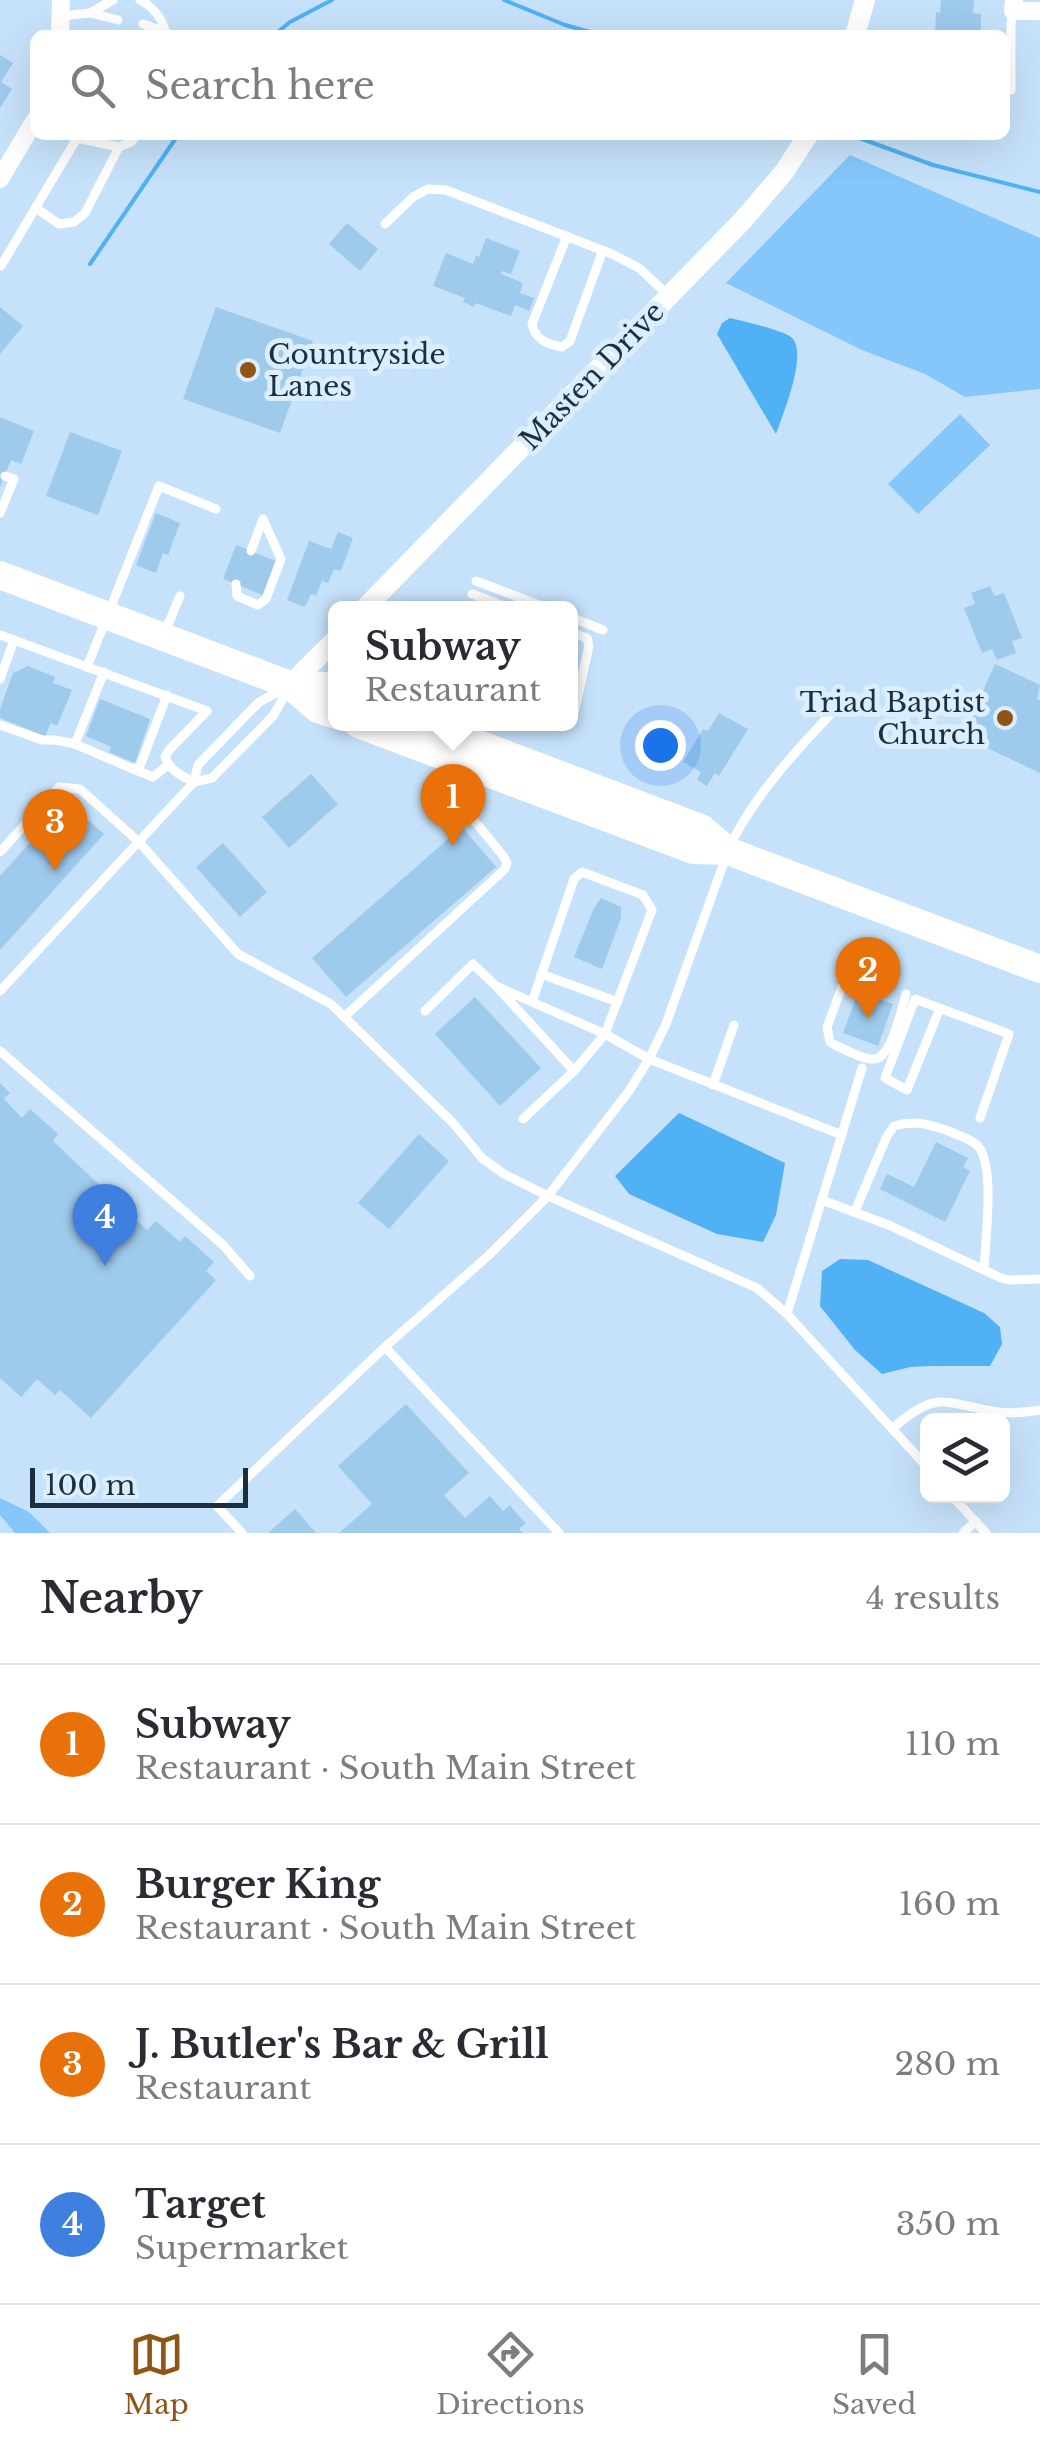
<!DOCTYPE html>
<meta charset="utf-8">
<style>
:root{--surface:#fff;--page:#f2f2f3;--text:#2b2b33;--muted:#7c7c81;--line:#e1e1e2;--accent:#905514}
body{margin:0;font-family:"Libre Baskerville",serif;background:var(--page);color:var(--text)}
.controls{position:absolute;right:30px;bottom:30px;display:grid;overflow:hidden;border-radius:15px;box-shadow:0 10px 40px #0002}
.controls button{width:90px;height:90px;display:grid;place-items:center;padding:0;border:0;border-bottom:2px solid var(--line);background:var(--surface);color:var(--text);font:50px sans-serif}
.scale{position:absolute;left:30px;bottom:25px;width:218px;box-sizing:border-box;padding-left:10px;border:5px solid #1c2f3e;border-top:0;font-size:28px;line-height:35px;white-space:nowrap;color:#1c2f3e;-webkit-text-stroke:8px #dbeefe;paint-order:stroke}
.you{position:absolute;left:660px;top:745px;width:35px;height:35px;margin:-25px;border:8px solid #fff;border-radius:50%;background:#1a73e8;box-shadow:0 0 0 15px #1a73e833}
.badge{display:grid;place-items:center;width:65px;height:65px;border-radius:50%;background:var(--accent);color:#fff;font-size:32px;font-weight:700}
.pin{position:absolute;translate:-50% -82px;filter:drop-shadow(0 2px 5px #0008)}
.pin::after{content:'';position:absolute;top:52px;width:35px;height:30px;background:inherit;clip-path:polygon(0 0,100% 0,50% 100%)}
.popup{position:absolute;left:328px;top:601px;width:250px;height:130px;box-sizing:border-box;display:grid;place-content:center;border-radius:15px;background:var(--surface);filter:drop-shadow(0 2px 8px #0005);font-size:32px;white-space:nowrap;color:var(--muted)}
.popup b{font-size:38px;color:var(--text)}
.popup::after{content:'';position:absolute;left:50%;top:100%;margin-left:-20px;border:20px solid transparent;border-top-color:var(--surface)}
.list{margin:0;padding:0;list-style:none}
h2{display:flex;justify-content:space-between;align-items:center;height:130px;margin:0;padding:0 40px;font-size:42px}
h2 small{font-size:32px;font-weight:400;color:var(--muted)}
.list li{display:grid;grid-template-columns:65px 1fr auto;gap:30px;align-items:center;box-sizing:border-box;height:160px;padding:0 40px;border-top:2px solid var(--line)}
.list b{display:block;font-size:38px;white-space:nowrap}
.list p{margin:0;font-size:32px;white-space:nowrap;color:var(--muted)}
.list em{font-size:32px;font-style:normal;color:var(--muted)}
.icon{flex:none;width:55px;height:55px;fill:none;stroke:currentColor;stroke-width:2;stroke-linecap:round;stroke-linejoin:round}
.map{position:relative;flex:none;width:1040px;height:1533px;overflow:hidden}
.search{position:absolute;background:var(--surface);box-shadow:0 10px 40px #0002;left:30px;right:30px;top:30px;height:110px;display:flex;align-items:center;gap:25px;box-sizing:border-box;padding:0 35px;border-radius:15px;color:var(--muted);font-size:38px}
.sheet{height:770px;background:var(--surface)}
nav{display:flex;justify-content:space-around;align-items:center;box-sizing:border-box;height:140px;border-top:2px solid var(--line);background:var(--surface);font-size:28px;color:var(--muted)}
nav a{display:grid;justify-items:center;gap:5px}
nav .on{color:var(--accent)}
.map>svg:first-child{display:block}
.green{fill:#85c7fa}
.water{fill:#50b1f5}
.lines{fill:none;stroke-linecap:round;stroke-linejoin:round}
.stream{stroke:#50b1f5;stroke-width:4}
.building{fill:#9ecaec}
.service{stroke:#fff;stroke-width:9}
.minor{stroke:#fff;stroke-width:18}
.tertiary{stroke:#fff;stroke-width:20}
.primary{stroke:#fff;stroke-width:28}
.poi-dot{fill:#905514;stroke:#dbeefe;stroke-width:4}
.labels{text-anchor:middle;dominant-baseline:central;stroke-width:10;stroke-linejoin:round;paint-order:stroke}
.poi-label{font-size:28px;fill:#1c2f3e;stroke:#dbeefe;text-anchor:start}
.street-label{font-size:28px;fill:#1c2f3e;stroke:#dbeefe}
</style>
<div class="map">
<svg width="1040" height="1533" viewBox="0 0 1040 1533">
<rect width="100%" height="100%" fill="#c6e2fa"/>
<g class="green">
<path d="M850,155L1040,238V389L965,397L925,374L862,350L726,283Z"/>
<path d="M960,414L990,445L918,514L888,484Z"/>
<path d="M0,1498L29,1512L50,1533H15L0,1515Z"/>
</g>
<g class="water">
<path d="M730,318C743,321 781,330 791,337C809,351 783,414 776,434L717,334L722,323Z"/>
<path d="M679,1113L785,1163L776,1215L763,1242L717,1234L629,1194L615,1176Z"/>
<path d="M840,1259L868,1260L984,1313L1000,1327L1002,1344L990,1366H930L910,1367L882,1374L855,1350L820,1306L822,1271Z"/>
</g>
<g class="lines">
<g class="stream">
<path d="M504,0L565,25L601,35"/>
<path d="M274,35L290,22L332,0"/>
<path d="M851,135L933,165L1040,192"/>
<path d="M90,264L178,135"/>
</g>
</g>
<g class="building">
<path d="M941,0H974L973,13L981,14V35H935L936,12L940,13Z"/>
<path d="M0,55L13,63L1,82L12,89L0,108Z"/>
<path d="M347,223L378,249L360,271L329,244Z"/>
<path d="M486,238L520,251L511,274L502,271L501,274L523,283L520,293L534,298L529,311L515,305L511,316L476,303L474,307L463,302L465,298L433,286L446,253L473,264L476,255L479,257Z"/>
<path d="M0,307L23,326L0,354Z"/>
<path d="M216,307L313,341L280,433L183,399Z"/>
<path d="M0,417L34,431L21,464L11,460L0,487Z"/>
<path d="M70,432L122,451L98,515L46,496Z"/>
<path d="M156,513L180,523L168,555L163,553L156,573L136,565Z"/>
<path d="M338,532L353,538L341,571L334,569L328,583L322,581L316,596L311,594L305,607L287,600L309,541L331,549Z"/>
<path d="M236,545L276,561L263,595L223,579Z"/>
<path d="M990,586L995,596L1004,593L1022,638L1012,641L1016,653L997,660L992,649L982,653L964,608L975,604L971,593Z"/>
<path d="M995,664L1040,685L1037,699L1040,700V773L962,736Z"/>
<path d="M28,666L55,677L53,683L72,690L57,726L51,723L45,736L0,718V709L13,673Z"/>
<path d="M100,699L150,719L135,763L109,752L111,747L86,736Z"/>
<path d="M719,713L748,729L719,776L715,773L707,786L697,780L701,772L683,762L703,729L708,731Z"/>
<path d="M311,774L338,804L289,848L262,817Z"/>
<path d="M67,801L104,834L0,950V876Z"/>
<path d="M462,827L496,867L346,997L312,958Z"/>
<path d="M223,843L267,892L240,917L196,867Z"/>
<path d="M601,898L621,907V918L602,969L574,957L594,908Z"/>
<path d="M858,992L893,1004L878,1046L843,1033Z"/>
<path d="M475,997L541,1068L500,1106L435,1034Z"/>
<path d="M0,1083L10,1093L4,1099L22,1118L30,1109L58,1134L53,1141L147,1230L156,1221L180,1242L185,1236L214,1262L206,1271L216,1280L91,1418L60,1390L55,1395L37,1379L21,1397L0,1378Z"/>
<path d="M419,1134L449,1161L389,1229L358,1203Z"/>
<path d="M936,1142L968,1158L963,1167L970,1171L945,1222L880,1189L887,1174L914,1187Z"/>
<path d="M406,1404L469,1473L444,1495L465,1518L490,1496L503,1511L510,1505L517,1514L526,1523L519,1529L523,1533H339L372,1504L338,1466Z"/>
<path d="M295,1509L316,1533H268Z"/>
</g>
<g class="lines">
<g class="service">
<path d="M140,0C154,7 163,20 166,35"/>
<path d="M91,13L118,20"/>
<path d="M61,16L90,13L113,0"/>
<path d="M143,24L166,32"/>
<path d="M1011,90V23L1013,11"/>
<path d="M77,138L119,147"/>
<path d="M36,208L59,224L74,222L85,213L119,147L131,142L137,135"/>
<path d="M385,224L413,197L428,189L446,190L612,254L639,268L667,294"/>
<path d="M567,236L532,324C535,340 547,344 562,347L570,341L603,250"/>
<path d="M1,266L77,138L65,135"/>
<path d="M0,513L14,479L5,476"/>
<path d="M476,581L547,608"/>
<path d="M236,584L237,596L258,605L266,599L281,559L263,519L251,551"/>
<path d="M472,594L510,608"/>
<path d="M570,617L603,630"/>
<path d="M570,632L587,638L589,646L573,718"/>
<path d="M164,634L180,596"/>
<path d="M0,635L207,711L169,750L165,757C170,771 182,776 194,782L212,778L273,716L289,688"/>
<path d="M87,667L159,486L216,509"/>
<path d="M104,672L75,744L133,769L140,766L167,695"/>
<path d="M0,679L14,640"/>
<path d="M0,725L42,740H55L75,744"/>
<path d="M133,769L153,777L168,765"/>
<path d="M0,852L59,787L80,789L139,842L238,954L331,1004L453,1123L482,1158L504,1174L548,1196L757,1288L787,1314L928,1468"/>
<path d="M850,965L827,1027L830,1042L835,1045C845,1049 863,1060 874,1059C892,1058 901,1009 906,994"/>
<path d="M541,974L618,1002"/>
<path d="M496,986L574,1071L523,1119"/>
<path d="M0,991L194,782L198,765L259,702L282,690"/>
<path d="M940,1008L907,1090L885,1078L915,999L1009,1034L980,1118"/>
<path d="M425,1011L473,964L496,986L532,1002"/>
<path d="M344,1017L505,869L507,863L504,857L460,803"/>
<path d="M0,1051L223,1245L250,1276"/>
<path d="M574,1071L605,1034L652,910L643,895L582,872L574,879L532,1002L605,1034L649,1059L842,1135"/>
<path d="M713,1085L734,1025"/>
<path d="M822,1200L891,1226L1001,1278L1009,1280L1040,1279"/>
<path d="M855,1211L887,1136L894,1126C915,1120 929,1124 948,1131C958,1135 969,1138 977,1145C996,1163 985,1242 984,1269"/>
<path d="M787,1314L862,1068"/>
<path d="M385,1347L559,1533"/>
<path d="M893,1428C940,1387 946,1405 999,1412C1013,1414 1026,1412 1040,1410"/>
<path d="M952,1496L986,1533"/>
<path d="M242,1533L217,1506L385,1347L488,1256L548,1196L629,1091L649,1059L666,1024L728,851C751,797 804,742 845,699"/>
<path d="M963,1533L976,1521"/>
</g>
<g class="minor">
<path d="M1014,0L1013,11H1040"/>
<path d="M60,35L61,0"/>
<path d="M0,179L35,120"/>
</g>
<g class="tertiary">
<path d="M855,35L865,0"/>
<path d="M365,608L744,219L784,172L808,135"/>
<path d="M290,685L336,639"/>
</g>
<g class="primary">
<path d="M0,575L290,685L318,709L336,715"/>
<path d="M290,685L327,686L336,690"/>
<path d="M358,724L693,850L728,851L1040,969"/>
<path d="M425,724L701,828L728,851"/>
</g>
</g>
<g class="poi-dot">
<circle cx="248" cy="370" r="10"/>
<circle cx="1005" cy="718" r="10"/>
</g>
<g class="labels">
<g class="poi-label">
<text x="268" y="354">Countryside<tspan x="268" dy="32">Lanes</tspan></text>
<text x="985" y="702" text-anchor="end">Triad Baptist<tspan x="985" dy="32">Church</tspan></text>
</g>
<g class="street-label">
<text transform="translate(592 376) rotate(-46)">Masten Drive</text>
</g>
</g>
</svg>
<div class="controls">
<button><svg class="icon" aria-label="layers" viewBox="0 0 24 24"><path d="M12 4l9 5-9 5-9-5zM3 14l9 5 9-5"/></svg></button>
</div>
<div class="scale">100 m</div>
<div class="you"></div>
<div class="pin badge" style="left:453px;top:846px;background:#e8710a">1</div>
<div class="popup"><b>Subway</b>Restaurant</div>
<div class="pin badge" style="left:868px;top:1019px;background:#e8710a">2</div>
<div class="pin badge" style="left:55px;top:871px;background:#e8710a">3</div>
<div class="pin badge" style="left:105px;top:1266px;background:#3f7fe0">4</div>
<div class="search"><svg class="icon" aria-label="search" viewBox="0 0 24 24"><circle cx="10" cy="10" r="6"/><path d="M15 15l6 6"/></svg>Search here</div>
</div>
<section class="sheet">
<h2>Nearby<small>4 results</small></h2>
<ul class="list">
<li><span class="badge" style="background:#e8710a">1</span><div><b>Subway</b><p>Restaurant · South Main Street</p></div><em>110 m</em></li>
<li><span class="badge" style="background:#e8710a">2</span><div><b>Burger King</b><p>Restaurant · South Main Street</p></div><em>160 m</em></li>
<li><span class="badge" style="background:#e8710a">3</span><div><b>J. Butler's Bar &amp; Grill</b><p>Restaurant</p></div><em>280 m</em></li>
<li><span class="badge" style="background:#3f7fe0">4</span><div><b>Target</b><p>Supermarket</p></div><em>350 m</em></li>
</ul>
</section>
<nav>
<a class="on"><svg class="icon" aria-label="map" viewBox="0 0 24 24"><path d="M3 6l6-2 6 2 6-2v14l-6 2-6-2-6 2zM9 4v14M15 6v14"/></svg>Map</a>
<a><svg class="icon" aria-label="directions" viewBox="0 0 24 24"><path d="M12 3l9 9-9 9-9-9zM9 14v-3h6M13 9l2 2-2 2"/></svg>Directions</a>
<a><svg class="icon" aria-label="saved" viewBox="0 0 24 24"><path d="M7 4h10v16l-5-4-5 4z"/></svg>Saved</a>
</nav>
